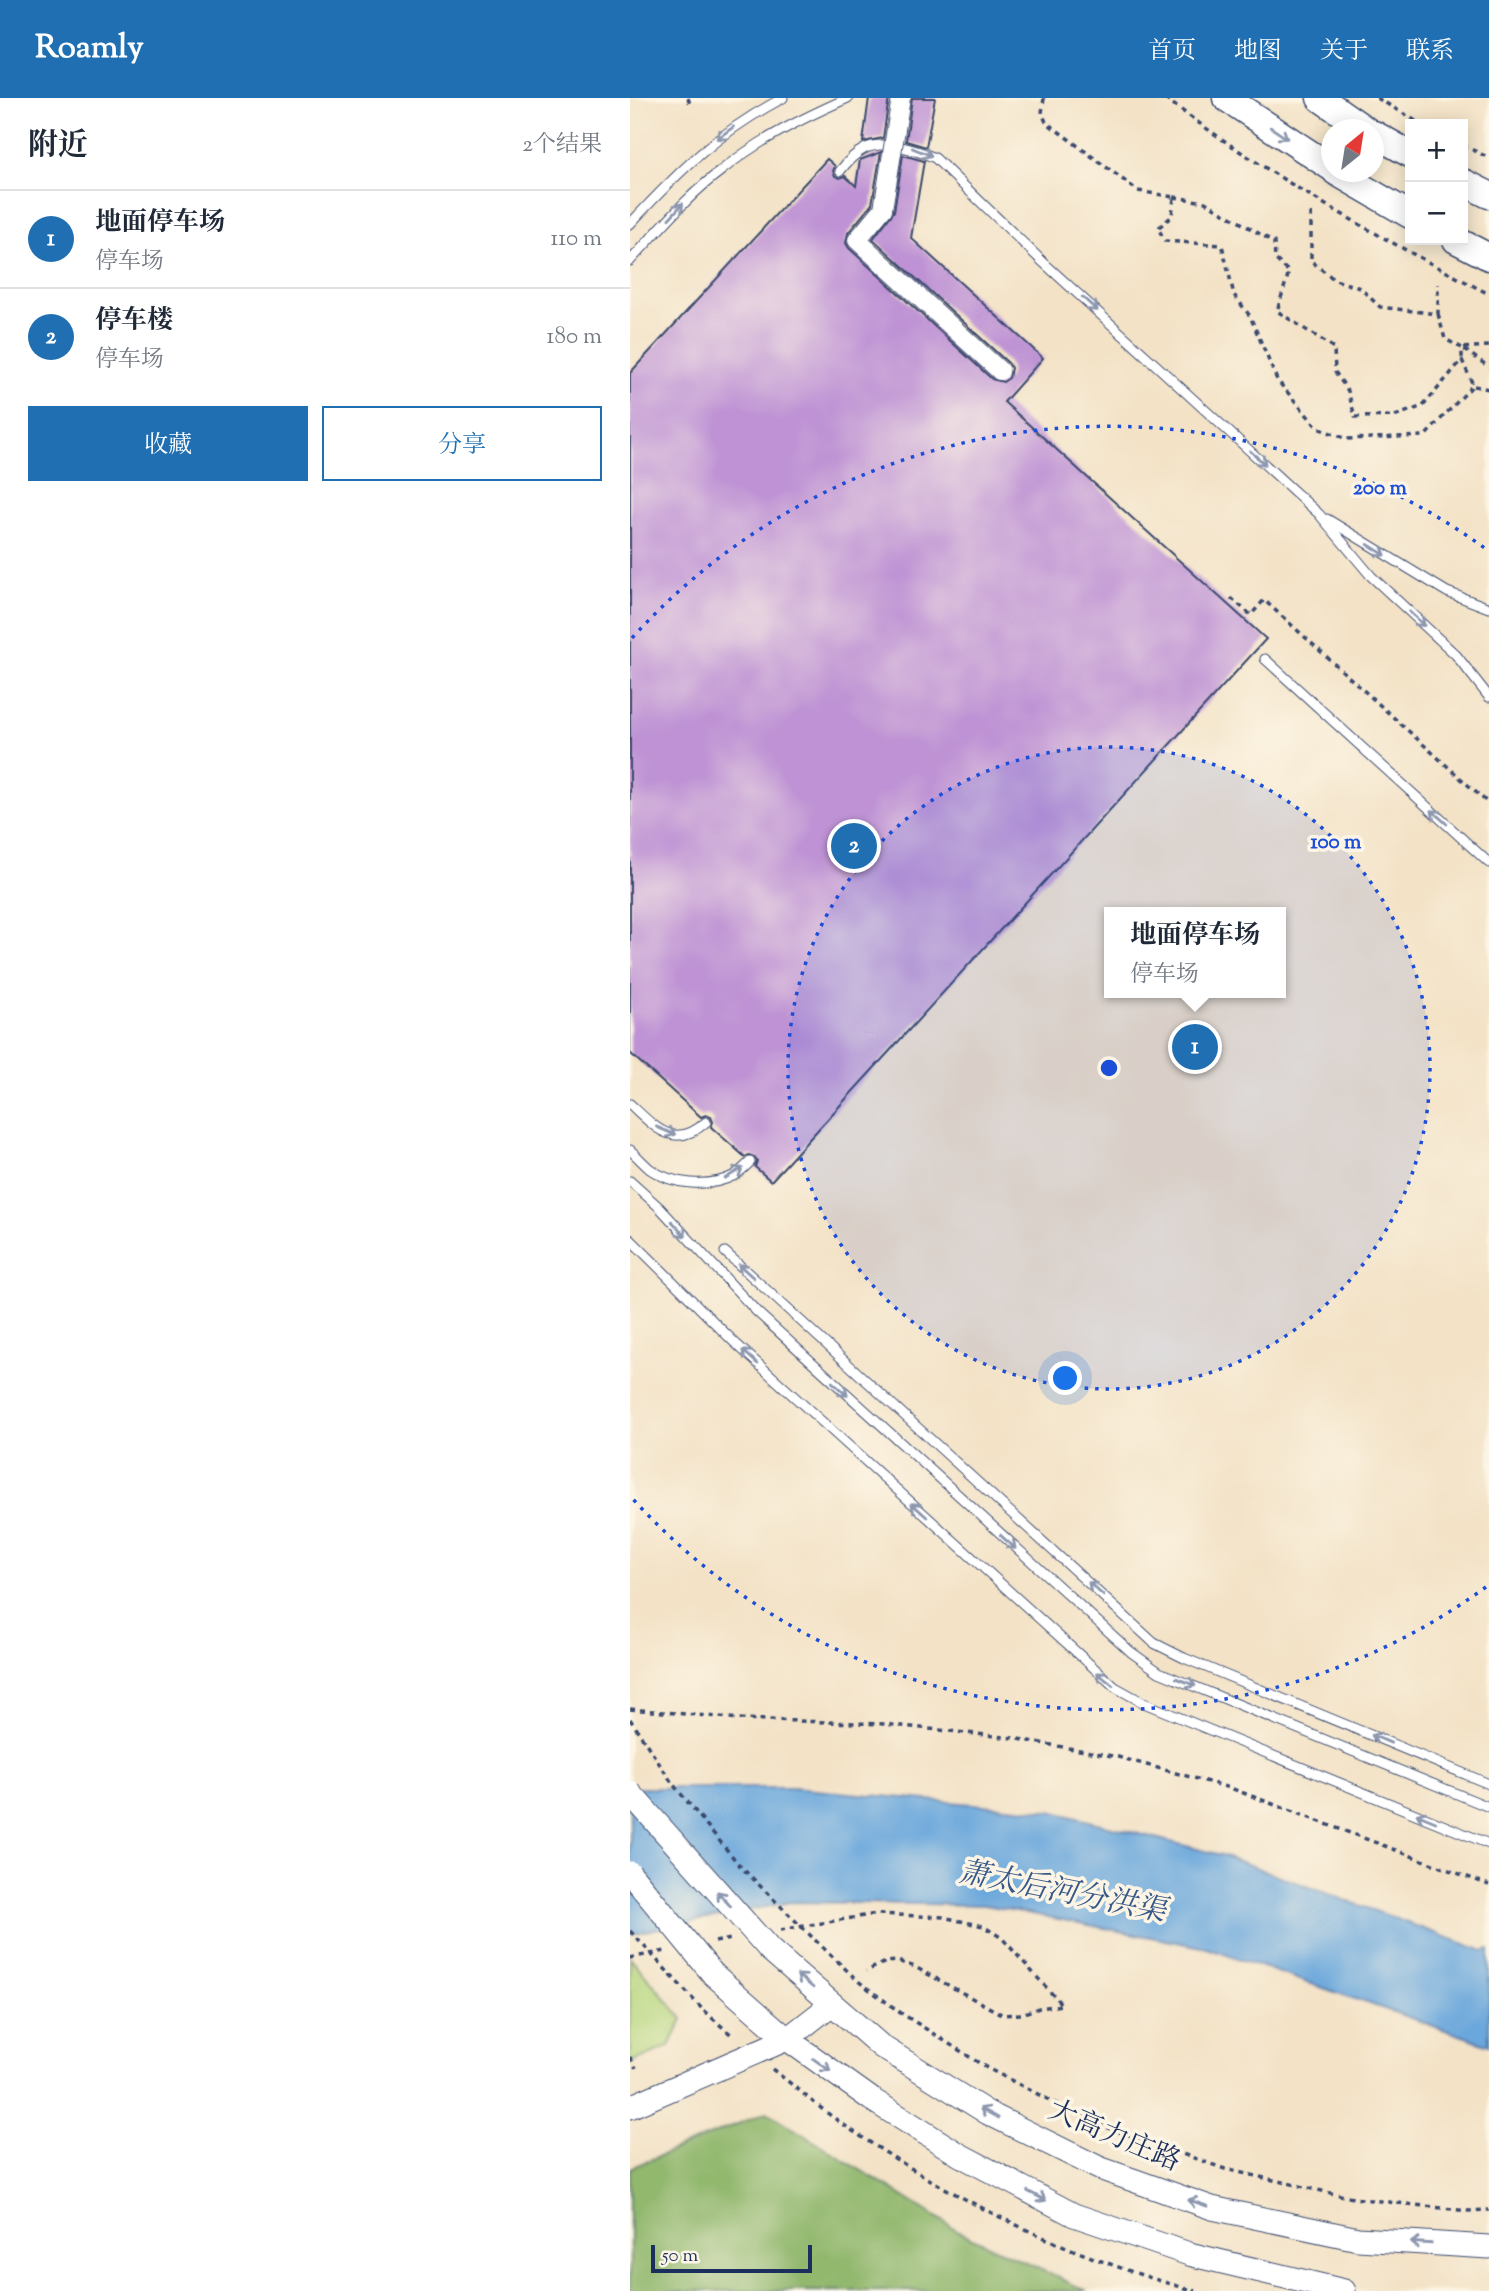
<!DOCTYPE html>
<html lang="zh">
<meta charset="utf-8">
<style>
:root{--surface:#fff;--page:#f6f6f7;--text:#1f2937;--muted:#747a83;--line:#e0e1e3;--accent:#1f6fb2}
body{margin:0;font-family:"Sorts Mill Goudy","Noto Serif SC",serif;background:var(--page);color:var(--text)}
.controls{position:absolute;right:21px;top:21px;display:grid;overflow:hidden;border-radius:0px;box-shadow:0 4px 18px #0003}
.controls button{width:63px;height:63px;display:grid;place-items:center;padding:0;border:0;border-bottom:2px solid var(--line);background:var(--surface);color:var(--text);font:35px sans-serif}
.compass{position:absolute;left:691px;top:21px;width:63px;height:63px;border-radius:50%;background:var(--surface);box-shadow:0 4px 18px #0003;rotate:30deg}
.scale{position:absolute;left:21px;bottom:18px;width:161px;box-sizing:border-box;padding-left:7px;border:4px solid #1b2f5e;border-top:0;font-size:19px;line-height:24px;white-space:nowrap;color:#1b2f5e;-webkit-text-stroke:5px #fcf5e5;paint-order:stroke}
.you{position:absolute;left:436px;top:1281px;width:24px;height:24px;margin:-18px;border:5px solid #fff;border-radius:50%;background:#1a73e8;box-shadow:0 0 0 10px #1a73e833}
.badge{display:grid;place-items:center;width:46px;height:46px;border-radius:50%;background:var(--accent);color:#fff;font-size:23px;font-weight:700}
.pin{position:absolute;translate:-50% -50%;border:4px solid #fff;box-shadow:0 2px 7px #0006}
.popup{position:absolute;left:474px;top:809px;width:182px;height:91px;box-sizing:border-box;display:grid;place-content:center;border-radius:0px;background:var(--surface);filter:drop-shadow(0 2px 5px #0005);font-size:23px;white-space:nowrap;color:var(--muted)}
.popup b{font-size:26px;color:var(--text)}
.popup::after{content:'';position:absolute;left:50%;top:100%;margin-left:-14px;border:14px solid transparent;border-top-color:var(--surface)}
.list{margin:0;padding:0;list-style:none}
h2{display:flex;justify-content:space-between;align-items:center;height:91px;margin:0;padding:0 28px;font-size:30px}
h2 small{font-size:23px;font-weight:400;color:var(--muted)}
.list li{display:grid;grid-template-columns:46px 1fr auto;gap:21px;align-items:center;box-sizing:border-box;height:98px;padding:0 28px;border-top:2px solid var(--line)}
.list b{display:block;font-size:26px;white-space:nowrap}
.list p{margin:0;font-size:23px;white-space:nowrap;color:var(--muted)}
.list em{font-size:23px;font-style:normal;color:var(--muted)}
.actions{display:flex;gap:14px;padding:21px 28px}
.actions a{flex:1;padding:16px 0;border:2px solid var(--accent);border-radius:0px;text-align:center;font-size:24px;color:var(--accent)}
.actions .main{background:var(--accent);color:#fff}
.map{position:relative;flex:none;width:859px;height:2193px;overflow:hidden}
header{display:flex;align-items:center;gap:42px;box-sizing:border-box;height:98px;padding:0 35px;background:var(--accent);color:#fff}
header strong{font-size:33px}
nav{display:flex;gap:38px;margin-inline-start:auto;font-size:24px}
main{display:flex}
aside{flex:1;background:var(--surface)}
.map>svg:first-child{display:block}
.green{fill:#b8d77f;stroke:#6a836e;stroke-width:2}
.forest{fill:#92b86e;stroke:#567466;stroke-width:2}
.water{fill:#6aa7dc;stroke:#426b9d;stroke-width:2}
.building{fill:#be92d4}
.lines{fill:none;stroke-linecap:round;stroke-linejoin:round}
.lane-casing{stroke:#3b4a6e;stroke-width:11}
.secondary-casing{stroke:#3b4a6e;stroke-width:25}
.primary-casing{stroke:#3b4a6e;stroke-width:29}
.path{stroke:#3b4a6e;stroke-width:3.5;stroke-dasharray:5 5;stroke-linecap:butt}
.lane{stroke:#fff;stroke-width:9}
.secondary{stroke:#fff;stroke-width:23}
.primary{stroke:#fff;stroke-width:26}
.street-bridge-casing{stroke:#3b4a6e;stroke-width:20;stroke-linecap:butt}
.secondary-bridge-casing{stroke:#3b4a6e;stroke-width:25;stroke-linecap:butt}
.path-bridge{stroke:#3b4a6e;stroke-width:3.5;stroke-dasharray:5 5;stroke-linecap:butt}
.street-bridge{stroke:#fff;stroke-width:18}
.secondary-bridge{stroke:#fff;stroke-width:23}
.oneway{stroke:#8d97ae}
.ring{fill:none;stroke:#1d4ed8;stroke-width:3.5;stroke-dasharray:3.5 7}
.labels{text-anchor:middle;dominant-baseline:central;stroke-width:7;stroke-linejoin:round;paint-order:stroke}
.street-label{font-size:28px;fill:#1b2f5e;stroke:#fcf5e5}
.water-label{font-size:30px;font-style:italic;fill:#37598a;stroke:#fcf5e5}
.centre{fill:#1d4ed8;stroke:#fcf5e5;stroke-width:3.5}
.ring-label{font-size:21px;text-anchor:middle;font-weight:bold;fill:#1d4ed8;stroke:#fcf5e5;stroke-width:7;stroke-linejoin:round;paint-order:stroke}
</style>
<header>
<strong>Roamly</strong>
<nav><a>首页</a><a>地图</a><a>关于</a><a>联系</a></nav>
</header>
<main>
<aside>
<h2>附近<small>2个结果</small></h2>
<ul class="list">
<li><span class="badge">1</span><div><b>地面停车场</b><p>停车场</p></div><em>110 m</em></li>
<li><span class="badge">2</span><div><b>停车楼</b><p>停车场</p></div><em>180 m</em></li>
</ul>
<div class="actions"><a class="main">收藏</a><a>分享</a></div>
</aside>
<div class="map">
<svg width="859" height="2193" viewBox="0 0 859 2193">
<rect width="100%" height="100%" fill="#fcf5e5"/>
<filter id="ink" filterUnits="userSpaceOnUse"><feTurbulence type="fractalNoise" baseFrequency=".0143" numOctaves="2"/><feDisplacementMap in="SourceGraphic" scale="14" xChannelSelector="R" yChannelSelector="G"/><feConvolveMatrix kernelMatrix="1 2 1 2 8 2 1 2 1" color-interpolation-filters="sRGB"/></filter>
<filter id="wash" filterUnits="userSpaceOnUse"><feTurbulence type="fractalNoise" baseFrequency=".00686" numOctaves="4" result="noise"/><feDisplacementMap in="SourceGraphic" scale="28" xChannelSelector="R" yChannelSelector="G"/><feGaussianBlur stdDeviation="1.57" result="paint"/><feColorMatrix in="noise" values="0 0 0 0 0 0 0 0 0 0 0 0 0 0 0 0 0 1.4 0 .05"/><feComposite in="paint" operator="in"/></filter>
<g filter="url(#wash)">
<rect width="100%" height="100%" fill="#f3e2c6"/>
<path class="green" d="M0,1859L53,1921L40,1948L0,1965Z"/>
<path class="forest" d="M137,2014L332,2135L457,2193H0V2070Z"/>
<path class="water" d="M0,1690H162L420,1713L595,1758L854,1853L859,1851V1947L577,1850L355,1807L160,1804L0,1836Z"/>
<g id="blocks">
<g class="building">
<path d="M239,0H259L253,40L233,44Z"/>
<path d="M282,0H305L296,49L276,43Z"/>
<path d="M251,54L242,106L218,135L216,145L219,150L362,281L373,284L379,280L381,270L378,265L243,141L264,113L273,57L294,63L281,140L413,260L374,304L636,541L141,1083L125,1069L127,1063L124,1059L119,1057L115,1059L81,1029L83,1024L81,1019L76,1017L71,1019L0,955V275L197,61L205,68L203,73L205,78L210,80L215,78L226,88L230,62Z"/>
</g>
</g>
</g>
<g filter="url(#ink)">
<use href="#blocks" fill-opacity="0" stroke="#3b4a6e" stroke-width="2"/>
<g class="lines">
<g class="lane-casing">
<g id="lane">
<path d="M210,73C217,64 224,56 234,51C253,41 287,52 305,60L414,165L689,416L741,478L826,557L859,599"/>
<path d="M0,126C50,72 87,35 153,0"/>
<path d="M0,163C29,132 57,98 92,72C130,41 173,20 218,0"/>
<path d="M697,421L817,494L859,510"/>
<path d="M635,561L859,765"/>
<path d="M0,1006C25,1029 44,1053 76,1024"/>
<path d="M0,1052C7,1058 13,1065 20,1071C42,1087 79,1090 103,1078C109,1075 115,1069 120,1064"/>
<path d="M0,1083L29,1109L127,1214L501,1554L529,1574L859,1709"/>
<path d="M0,1141L104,1244L485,1589L514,1605L859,1746"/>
<path d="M95,1154L524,1545L554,1560L859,1686"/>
</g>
</g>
<g class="secondary-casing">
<g id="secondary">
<path d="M140,1852L252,1949L358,2015L469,2070L582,2110L728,2141L859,2149"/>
<path d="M83,1876L157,1941L241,2001L330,2057L444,2117L559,2156L714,2193"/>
<path d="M0,2009L157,1941L202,1906"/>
</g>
</g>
<g class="primary-casing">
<g id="primary">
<path d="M596,0L702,70"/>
<path d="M690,0L736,32"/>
<path d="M744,36L780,56"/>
<path d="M706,74L780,117"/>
<path d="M833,84L859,97"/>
<path d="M826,142L859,159"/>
</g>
</g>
<g class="path">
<path d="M58,0L61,9"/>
<path d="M414,0L412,15L416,24L508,93L544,99"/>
<path d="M535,0C636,77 747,138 859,196"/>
<path d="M747,0L791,26"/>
<path d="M833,47L859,60"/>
<path d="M544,99L575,104L644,144L645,161L659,174L647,213L704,250L705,274L718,293L725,319L765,318L793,308L832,262L843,287L795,338L717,341L688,330L647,282L620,218L604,197L592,147L535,143L528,130L542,118Z"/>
<path d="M681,115V163L705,182L730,190L750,209L808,216V186"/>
<path d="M808,216L815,241L832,250V262"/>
<path d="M859,248L832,250L859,269"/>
<path d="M844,288L859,291"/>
<path d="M601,500L621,517L634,502L859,706"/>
<path d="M0,1611L111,1621L254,1626L383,1640L488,1659L600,1690L859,1787"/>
<path d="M150,1832L246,1816L313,1819L353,1828L372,1840L432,1907L409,1910L391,1916L373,1917L285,1869L267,1863L256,1864L236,1873"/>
<path d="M185,1842L228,1883L271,1915L357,1970L464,2025L595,2071L723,2100L839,2113L859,2112"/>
<path d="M85,1844L101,1841"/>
<path d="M0,1860L36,1853"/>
<path d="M74,1913L104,1939"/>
<path d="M0,1959L6,1970"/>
<path d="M142,1971C166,1989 189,2010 214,2027C321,2101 441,2160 566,2193"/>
</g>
<use href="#lane" class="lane"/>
<use href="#secondary" class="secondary"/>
<use href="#primary" class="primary"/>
<g class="street-bridge-casing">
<path id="street-bridge" d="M271,0L253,111L227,142L370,273"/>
</g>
<g class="secondary-bridge-casing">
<g id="secondary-bridge">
<path d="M0,1695L140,1852"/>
<path d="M0,1775L83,1876"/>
</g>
</g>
<g class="path-bridge">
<path d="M0,1621L42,1685L111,1769L185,1842"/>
<path d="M0,1833L74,1913"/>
</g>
<use href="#street-bridge" class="street-bridge"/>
<use href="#secondary-bridge" class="secondary-bridge"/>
</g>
<defs><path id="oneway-shaft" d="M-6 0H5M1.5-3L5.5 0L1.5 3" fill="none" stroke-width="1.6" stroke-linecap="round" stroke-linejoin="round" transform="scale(1.75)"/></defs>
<g class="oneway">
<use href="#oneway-shaft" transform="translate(95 35) rotate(144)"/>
<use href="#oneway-shaft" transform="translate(649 35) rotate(34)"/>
<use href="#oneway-shaft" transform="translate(292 54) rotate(22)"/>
<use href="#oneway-shaft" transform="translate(46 113) rotate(-47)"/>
<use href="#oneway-shaft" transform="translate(460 206) rotate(42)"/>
<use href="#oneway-shaft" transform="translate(628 360) rotate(42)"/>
<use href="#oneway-shaft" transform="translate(747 452) rotate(32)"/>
<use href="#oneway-shaft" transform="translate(787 521) rotate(43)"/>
<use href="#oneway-shaft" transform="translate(809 719) rotate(-138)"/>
<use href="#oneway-shaft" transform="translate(36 1033) rotate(23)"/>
<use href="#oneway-shaft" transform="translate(104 1075) rotate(-31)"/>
<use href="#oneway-shaft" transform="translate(49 1131) rotate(48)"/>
<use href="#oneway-shaft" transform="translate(116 1173) rotate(-138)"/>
<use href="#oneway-shaft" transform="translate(120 1259) rotate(-138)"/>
<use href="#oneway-shaft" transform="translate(210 1291) rotate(42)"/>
<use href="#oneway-shaft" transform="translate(289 1412) rotate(-138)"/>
<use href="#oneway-shaft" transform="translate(378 1444) rotate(42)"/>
<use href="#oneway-shaft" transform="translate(466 1491) rotate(-138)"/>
<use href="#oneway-shaft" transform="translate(475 1581) rotate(-141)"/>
<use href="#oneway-shaft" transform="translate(556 1584) rotate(22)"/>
<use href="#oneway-shaft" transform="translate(751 1641) rotate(-157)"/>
<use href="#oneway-shaft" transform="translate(796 1720) rotate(-158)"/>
<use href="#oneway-shaft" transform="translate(94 1801) rotate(-132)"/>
<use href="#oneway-shaft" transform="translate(175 1883) rotate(-140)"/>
<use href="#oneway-shaft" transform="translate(192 1967) rotate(36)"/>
<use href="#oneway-shaft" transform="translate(359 2015) rotate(-151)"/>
<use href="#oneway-shaft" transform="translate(407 2098) rotate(27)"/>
<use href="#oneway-shaft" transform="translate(568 2105) rotate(-161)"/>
<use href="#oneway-shaft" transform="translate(791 2145) rotate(-176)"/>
</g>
</g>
<circle cx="479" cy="970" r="321" fill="#1d4ed8" fill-opacity=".12"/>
<g class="ring">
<circle cx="479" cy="970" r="321"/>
<path d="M856 1489A642 642 0 0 1 2 1400M2 540A642 642 0 0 1 856 451"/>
</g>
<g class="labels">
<g class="street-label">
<text transform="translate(484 2039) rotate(23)">大高力庄路</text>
</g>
<g class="water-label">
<text transform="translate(432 1795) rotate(11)">萧太后河分洪渠</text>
</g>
</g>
<circle cx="479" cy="970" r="10" class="centre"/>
<g class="ring-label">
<text x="750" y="396">200 m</text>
<text x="706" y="750">100 m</text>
</g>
</svg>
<div class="controls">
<button>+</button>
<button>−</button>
</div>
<svg class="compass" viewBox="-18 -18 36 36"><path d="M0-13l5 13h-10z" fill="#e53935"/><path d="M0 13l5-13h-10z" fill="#747a83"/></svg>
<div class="scale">50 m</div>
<div class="you"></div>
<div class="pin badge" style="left:565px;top:949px">1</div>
<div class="popup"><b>地面停车场</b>停车场</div>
<div class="pin badge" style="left:224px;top:748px">2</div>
</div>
</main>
